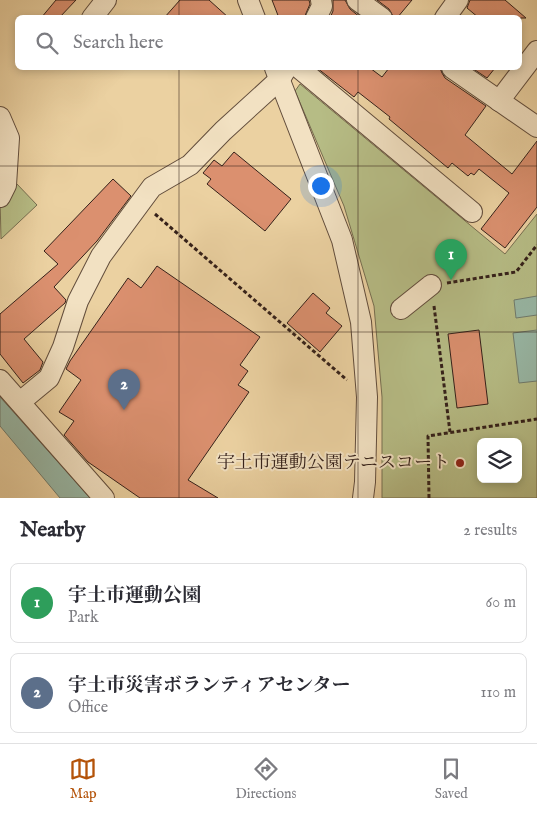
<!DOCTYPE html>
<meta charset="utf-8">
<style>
:root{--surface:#fff;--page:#f2f2f3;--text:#2b2b33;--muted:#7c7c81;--line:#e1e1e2;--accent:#b45309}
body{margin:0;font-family:"IM FELL English","Noto Serif JP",serif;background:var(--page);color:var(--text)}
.controls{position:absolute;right:15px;bottom:15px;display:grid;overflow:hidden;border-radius:8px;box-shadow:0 2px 8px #0003}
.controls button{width:45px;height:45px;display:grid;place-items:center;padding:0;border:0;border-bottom:1px solid var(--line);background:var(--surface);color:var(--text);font:25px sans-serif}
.you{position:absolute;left:320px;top:185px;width:18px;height:18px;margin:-12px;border:4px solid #fff;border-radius:50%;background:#1a73e8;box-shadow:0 0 0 8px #1a73e833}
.badge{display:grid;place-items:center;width:32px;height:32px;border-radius:50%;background:var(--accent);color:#fff;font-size:16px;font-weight:700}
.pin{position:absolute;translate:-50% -41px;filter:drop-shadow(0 1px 2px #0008)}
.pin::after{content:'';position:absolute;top:26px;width:18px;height:15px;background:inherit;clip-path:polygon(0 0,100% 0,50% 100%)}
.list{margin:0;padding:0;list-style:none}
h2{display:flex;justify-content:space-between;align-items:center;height:65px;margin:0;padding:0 20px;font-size:21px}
h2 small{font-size:16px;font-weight:400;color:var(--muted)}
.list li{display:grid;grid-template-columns:32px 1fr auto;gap:15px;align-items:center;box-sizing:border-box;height:80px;margin:0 10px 10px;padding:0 10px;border:1px solid var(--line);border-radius:8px}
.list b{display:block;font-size:19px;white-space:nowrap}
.list p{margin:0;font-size:16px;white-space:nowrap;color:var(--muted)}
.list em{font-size:16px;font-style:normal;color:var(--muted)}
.icon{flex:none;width:28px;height:28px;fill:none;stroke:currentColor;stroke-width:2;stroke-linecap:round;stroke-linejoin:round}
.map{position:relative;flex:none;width:537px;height:498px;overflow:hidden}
.search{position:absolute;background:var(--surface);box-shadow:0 2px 8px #0003;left:15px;right:15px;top:15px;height:55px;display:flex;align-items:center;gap:12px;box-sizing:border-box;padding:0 18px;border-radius:8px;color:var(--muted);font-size:19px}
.sheet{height:245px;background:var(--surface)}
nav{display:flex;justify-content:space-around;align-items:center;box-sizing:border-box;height:70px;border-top:1px solid var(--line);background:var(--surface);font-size:14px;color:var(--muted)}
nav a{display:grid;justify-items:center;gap:2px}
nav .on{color:var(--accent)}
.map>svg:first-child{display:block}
.green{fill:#b6bc85;stroke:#766e50;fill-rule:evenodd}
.water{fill:#98b7a5;stroke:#707b6d}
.building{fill:#db906f;stroke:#35211a}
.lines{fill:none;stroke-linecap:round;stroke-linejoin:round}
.minor-casing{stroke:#624d3c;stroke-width:22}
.path{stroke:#35211a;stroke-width:3;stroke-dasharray:4 2.5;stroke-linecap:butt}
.minor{stroke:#f2e1c2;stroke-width:20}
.grid{fill:none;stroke:#35211a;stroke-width:1;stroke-opacity:0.55}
.poi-dot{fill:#8f2418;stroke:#f2e1c2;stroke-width:2}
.labels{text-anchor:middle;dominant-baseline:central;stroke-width:4;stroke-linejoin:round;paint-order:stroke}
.poi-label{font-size:18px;fill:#35211a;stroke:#f2e1c2;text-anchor:end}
</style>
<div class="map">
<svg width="537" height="498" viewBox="0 0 537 498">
<rect width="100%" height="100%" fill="#ebd1a1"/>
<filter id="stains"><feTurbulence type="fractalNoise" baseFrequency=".004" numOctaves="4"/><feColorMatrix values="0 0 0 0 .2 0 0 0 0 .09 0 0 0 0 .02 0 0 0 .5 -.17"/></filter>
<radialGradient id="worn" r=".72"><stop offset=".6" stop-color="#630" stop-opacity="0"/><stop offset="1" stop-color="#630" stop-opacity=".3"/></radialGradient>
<g class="green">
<path d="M300,84L505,254L537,214V498H382V397L374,306L344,206L295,91ZM481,442H518V479H481Z"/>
<path d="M16,183L37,205L1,239L0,197Z"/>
</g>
<g class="water">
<path d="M537,296V315L516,318L514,300Z"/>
<path d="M537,330V381L519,383L513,333Z"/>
<path d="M0,397L90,498H60L0,426Z"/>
</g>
<g class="building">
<path d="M56,0H76L59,18H41Z"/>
<path d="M180,0H209L229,18H164Z"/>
<path d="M272,0H309L310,4L304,18H279Z"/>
<path d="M333,0H345L350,9L361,18H330L333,11Z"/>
<path d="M377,0H412L397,18H394L389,9Z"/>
<path d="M470,0H505L526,18H479L467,8Z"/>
<path d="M317,68H370L382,77L389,68H440L442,73L445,78L486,106L465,135L512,174L537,141V207L505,248L481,229L509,193L479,169L474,175L471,173L468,176L452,163L448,168L389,119L390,117L358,92L354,97Z"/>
<path d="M472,68H495L487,78Z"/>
<path d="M234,152L291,199L265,231L207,184L211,179L203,173L214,160L222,166Z"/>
<path d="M113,179L131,196L97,241L54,287L66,300L65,303L24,339L43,362L40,370L23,383L0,354V314L58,264L44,251Z"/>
<path d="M157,266L260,337L240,365L248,371L238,385L249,392L188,480L218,498H140L88,462L64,435L74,421L59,412L81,380L66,369L70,361L128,278L141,288Z"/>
<path d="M313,293L330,308L326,313L342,326L320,352L287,323Z"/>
<path d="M479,330L488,404L457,408L448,334Z"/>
</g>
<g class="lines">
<g class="minor-casing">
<g id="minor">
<path d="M248,0L255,18"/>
<path d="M357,0L382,18"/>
<path d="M92,18L106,0"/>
<path d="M316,18L322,6L321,0"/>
<path d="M445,18L458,0"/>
<path d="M275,68L342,240L361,322L367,397L365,482L363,498"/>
<path d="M299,68L472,212"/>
<path d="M452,68L537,127"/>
<path d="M499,101L537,51"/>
<path d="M0,117L9,138L6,185L0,197"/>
<path d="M401,309L431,285"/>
<path d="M0,380L104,498"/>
<path d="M20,402L49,378L63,347L78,301L101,256L152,187L190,165L223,131L280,79L286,69"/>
</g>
</g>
<g class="path">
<path d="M155,214L347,380"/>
<path d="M447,283L516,272L537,245"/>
<path d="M434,306L450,432"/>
<path d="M429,498L428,436L537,419"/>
</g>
<use href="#minor" class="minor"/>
</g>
<path class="grid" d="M179,0V18M358,0V18M179,68V498M358,68V498M0,166H537M0,332H537"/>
<circle class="poi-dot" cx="460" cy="463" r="5"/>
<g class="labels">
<g class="poi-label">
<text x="450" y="463">宇土市運動公園テニスコート</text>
</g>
</g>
<rect width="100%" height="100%" filter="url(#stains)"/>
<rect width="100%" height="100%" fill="url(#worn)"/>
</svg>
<div class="controls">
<button><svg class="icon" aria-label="layers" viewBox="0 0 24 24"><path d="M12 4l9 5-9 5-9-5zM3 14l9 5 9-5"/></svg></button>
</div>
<div class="you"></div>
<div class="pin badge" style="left:451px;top:280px;background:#2e9e5b">1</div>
<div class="pin badge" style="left:124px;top:410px;background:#5c6f8a">2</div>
<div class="search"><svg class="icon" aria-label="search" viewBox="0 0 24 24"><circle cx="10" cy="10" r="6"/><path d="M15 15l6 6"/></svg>Search here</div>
</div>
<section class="sheet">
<h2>Nearby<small>2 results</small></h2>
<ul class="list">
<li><span class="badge" style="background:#2e9e5b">1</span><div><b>宇土市運動公園</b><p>Park</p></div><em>60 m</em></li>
<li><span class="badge" style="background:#5c6f8a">2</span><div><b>宇土市災害ボランティアセンター</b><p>Office</p></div><em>110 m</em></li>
</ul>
</section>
<nav>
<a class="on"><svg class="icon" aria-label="map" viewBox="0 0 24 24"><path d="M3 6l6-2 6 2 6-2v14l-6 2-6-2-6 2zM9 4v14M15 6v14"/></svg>Map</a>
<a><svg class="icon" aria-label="directions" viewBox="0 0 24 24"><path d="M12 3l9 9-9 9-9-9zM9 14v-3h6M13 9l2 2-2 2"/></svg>Directions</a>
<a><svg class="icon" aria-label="saved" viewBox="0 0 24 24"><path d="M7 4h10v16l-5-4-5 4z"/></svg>Saved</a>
</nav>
